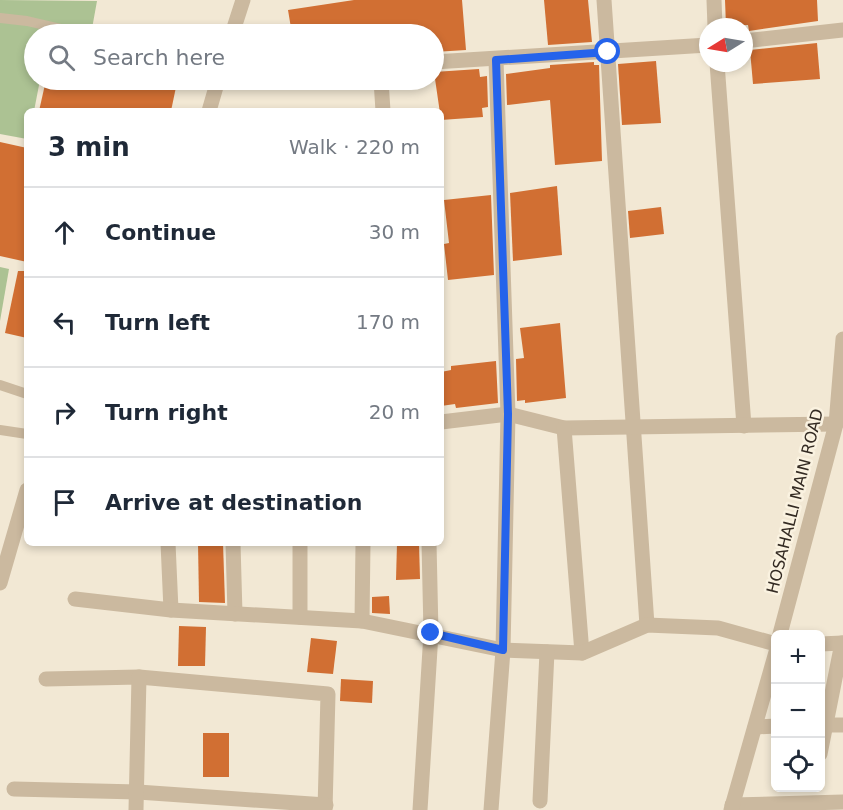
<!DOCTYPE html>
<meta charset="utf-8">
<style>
:root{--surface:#fff;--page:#f2f2f3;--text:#1f2937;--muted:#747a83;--line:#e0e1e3}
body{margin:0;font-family:"DejaVu Sans",sans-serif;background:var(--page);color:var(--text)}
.controls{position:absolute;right:18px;bottom:18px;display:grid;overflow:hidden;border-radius:9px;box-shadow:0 3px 9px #0003}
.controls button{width:54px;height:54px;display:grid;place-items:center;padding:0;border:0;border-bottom:2px solid var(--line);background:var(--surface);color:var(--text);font:30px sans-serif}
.compass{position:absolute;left:699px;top:18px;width:54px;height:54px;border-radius:50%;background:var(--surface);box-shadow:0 3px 9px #0003;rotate:259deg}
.stop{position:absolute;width:18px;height:18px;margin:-14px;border:4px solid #2563eb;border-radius:50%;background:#fff}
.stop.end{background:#2563eb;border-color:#fff;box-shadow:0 2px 6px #0008}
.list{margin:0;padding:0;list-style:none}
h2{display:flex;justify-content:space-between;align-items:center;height:78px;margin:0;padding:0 24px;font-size:26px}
h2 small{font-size:20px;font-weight:400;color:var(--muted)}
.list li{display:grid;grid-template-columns:39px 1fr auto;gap:18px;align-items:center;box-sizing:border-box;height:90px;padding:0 24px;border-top:2px solid var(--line)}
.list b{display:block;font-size:22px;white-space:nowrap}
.list em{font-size:20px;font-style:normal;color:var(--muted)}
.icon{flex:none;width:33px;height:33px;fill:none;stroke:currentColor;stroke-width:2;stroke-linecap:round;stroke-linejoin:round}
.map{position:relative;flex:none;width:843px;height:810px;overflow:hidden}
.search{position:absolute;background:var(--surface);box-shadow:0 3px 9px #0003;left:24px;top:24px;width:420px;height:66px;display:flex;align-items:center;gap:15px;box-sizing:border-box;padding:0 21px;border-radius:33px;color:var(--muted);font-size:22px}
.panel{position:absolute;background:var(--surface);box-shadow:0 3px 9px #0003;left:24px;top:108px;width:420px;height:438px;border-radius:9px}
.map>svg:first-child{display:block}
.green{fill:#acc293}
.building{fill:#d16f33}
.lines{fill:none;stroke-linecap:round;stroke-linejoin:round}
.service{stroke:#cbb99f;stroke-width:10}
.minor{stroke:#cbb99f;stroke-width:15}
.tertiary{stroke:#cbb99f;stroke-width:15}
.route{stroke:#2563eb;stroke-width:8}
.labels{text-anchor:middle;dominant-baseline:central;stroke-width:5;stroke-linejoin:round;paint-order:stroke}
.street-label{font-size:16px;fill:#342b23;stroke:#faf2e0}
</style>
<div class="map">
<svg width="843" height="810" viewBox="0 0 843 810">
<rect width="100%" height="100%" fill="#f2e8d4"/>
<g class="green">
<path d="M0,0L97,1L91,34H34V80H40L34,111H27V139L0,134Z"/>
<path d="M0,267L9,269L0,321Z"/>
</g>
<g class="building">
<path d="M354,0H462L466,50L434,52V34H292L288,10Z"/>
<path d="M544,0H588L592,42L548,45Z"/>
<path d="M725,0H817L818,21L749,31L748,25L726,26Z"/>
<path d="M817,43L820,79L753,84L750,50Z"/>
<path d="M656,61L661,123L622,125L618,64Z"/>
<path d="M594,62V65H599L602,161L555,165L550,100L507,105L506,74L550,68V65Z"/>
<path d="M479,69L480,77L487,76L488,107L482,108L483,117L441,120L434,72Z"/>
<path d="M46,80H138L176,87L171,111H39Z"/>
<path d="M0,142L27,148V262L0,256Z"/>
<path d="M557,186L562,255L513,261L510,193Z"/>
<path d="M491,195L494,275L448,280L444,244L449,243L444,200Z"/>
<path d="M661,207L664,234L630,238L628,211Z"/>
<path d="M18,271H27V338L5,333Z"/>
<path d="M560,323L566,398L525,403V400L517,401L516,359L524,358L520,328Z"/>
<path d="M496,361L498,403L456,408L455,404L441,406V372L451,370V366Z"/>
<path d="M198,543H223L225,603L199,602Z"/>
<path d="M397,543H419L420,579L396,580Z"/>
<path d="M389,596L390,614L372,613V597Z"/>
<path d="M179,626L206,627L205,666H178Z"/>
<path d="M311,638L337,641L333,674L307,672Z"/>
<path d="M341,679L373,681L372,703L340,701Z"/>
<rect x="203" y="733" width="26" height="44"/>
</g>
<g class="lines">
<g class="service">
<path d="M0,18L27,21L83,34"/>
<path d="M0,385L27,394"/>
<path d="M0,430L27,434"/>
</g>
<g class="minor">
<path d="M604,0L647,625"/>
<path d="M714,0L715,27"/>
<path d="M232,34L243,0"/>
<path d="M744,41L843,30"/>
<path d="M434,62L708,45"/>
<path d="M717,63L744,426"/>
<path d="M381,80L383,111"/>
<path d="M209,111L218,80"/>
<path d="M441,422L508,414L564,428L836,424"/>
<path d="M564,428L582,653"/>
<path d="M168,543L171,610"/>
<path d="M233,543L235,614"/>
<path d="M300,543V617"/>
<path d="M0,583L27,490"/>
<path d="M75,599L171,610L362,621L503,650L582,653L647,625L718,628L776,644"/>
<path d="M362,621L363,543"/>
<path d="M820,644L843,643"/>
<path d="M46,679L139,677L328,694L325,810"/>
<path d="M820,725H843"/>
<path d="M755,727L776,726"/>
<path d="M820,754L842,643"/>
<path d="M14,789L138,792L326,805"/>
<path d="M540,801L547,652"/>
<path d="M732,805L843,802"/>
<path d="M136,810L139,677"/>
<path d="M420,810L431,633L429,543"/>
<path d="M491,810L503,650L508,414L496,60"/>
</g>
<g class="tertiary">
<path d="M780,634L836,424L843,339"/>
<path d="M731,810L776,652"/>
</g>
</g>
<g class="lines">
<path class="route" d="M431,633L503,650L508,414L496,60L608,52"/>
</g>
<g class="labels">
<g class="street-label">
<text transform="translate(795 501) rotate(-76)">HOSAHALLI MAIN ROAD</text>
</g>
</g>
</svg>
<div class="controls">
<button>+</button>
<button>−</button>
<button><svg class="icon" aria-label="locate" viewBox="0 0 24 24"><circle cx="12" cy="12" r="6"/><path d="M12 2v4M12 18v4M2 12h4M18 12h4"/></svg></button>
</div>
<svg class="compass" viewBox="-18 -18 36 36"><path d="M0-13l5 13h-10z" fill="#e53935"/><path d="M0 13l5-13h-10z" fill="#747a83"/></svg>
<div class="stop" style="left:608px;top:52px"></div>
<div class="stop end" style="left:431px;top:633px"></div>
<div class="search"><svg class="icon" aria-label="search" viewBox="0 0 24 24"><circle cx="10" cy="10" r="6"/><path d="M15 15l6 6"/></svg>Search here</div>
<section class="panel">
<h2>3 min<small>Walk · 220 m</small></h2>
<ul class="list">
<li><svg class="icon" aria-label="ahead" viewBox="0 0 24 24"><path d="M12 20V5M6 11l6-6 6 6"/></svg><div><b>Continue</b></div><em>30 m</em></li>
<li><svg class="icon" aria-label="left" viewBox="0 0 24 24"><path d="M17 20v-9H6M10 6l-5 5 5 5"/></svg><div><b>Turn left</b></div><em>170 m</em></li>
<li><svg class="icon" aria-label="right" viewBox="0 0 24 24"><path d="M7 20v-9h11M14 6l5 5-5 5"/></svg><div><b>Turn right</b></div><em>20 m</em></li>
<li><svg class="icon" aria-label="arrive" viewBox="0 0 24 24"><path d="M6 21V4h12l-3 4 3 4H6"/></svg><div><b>Arrive at destination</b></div></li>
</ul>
</section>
</div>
